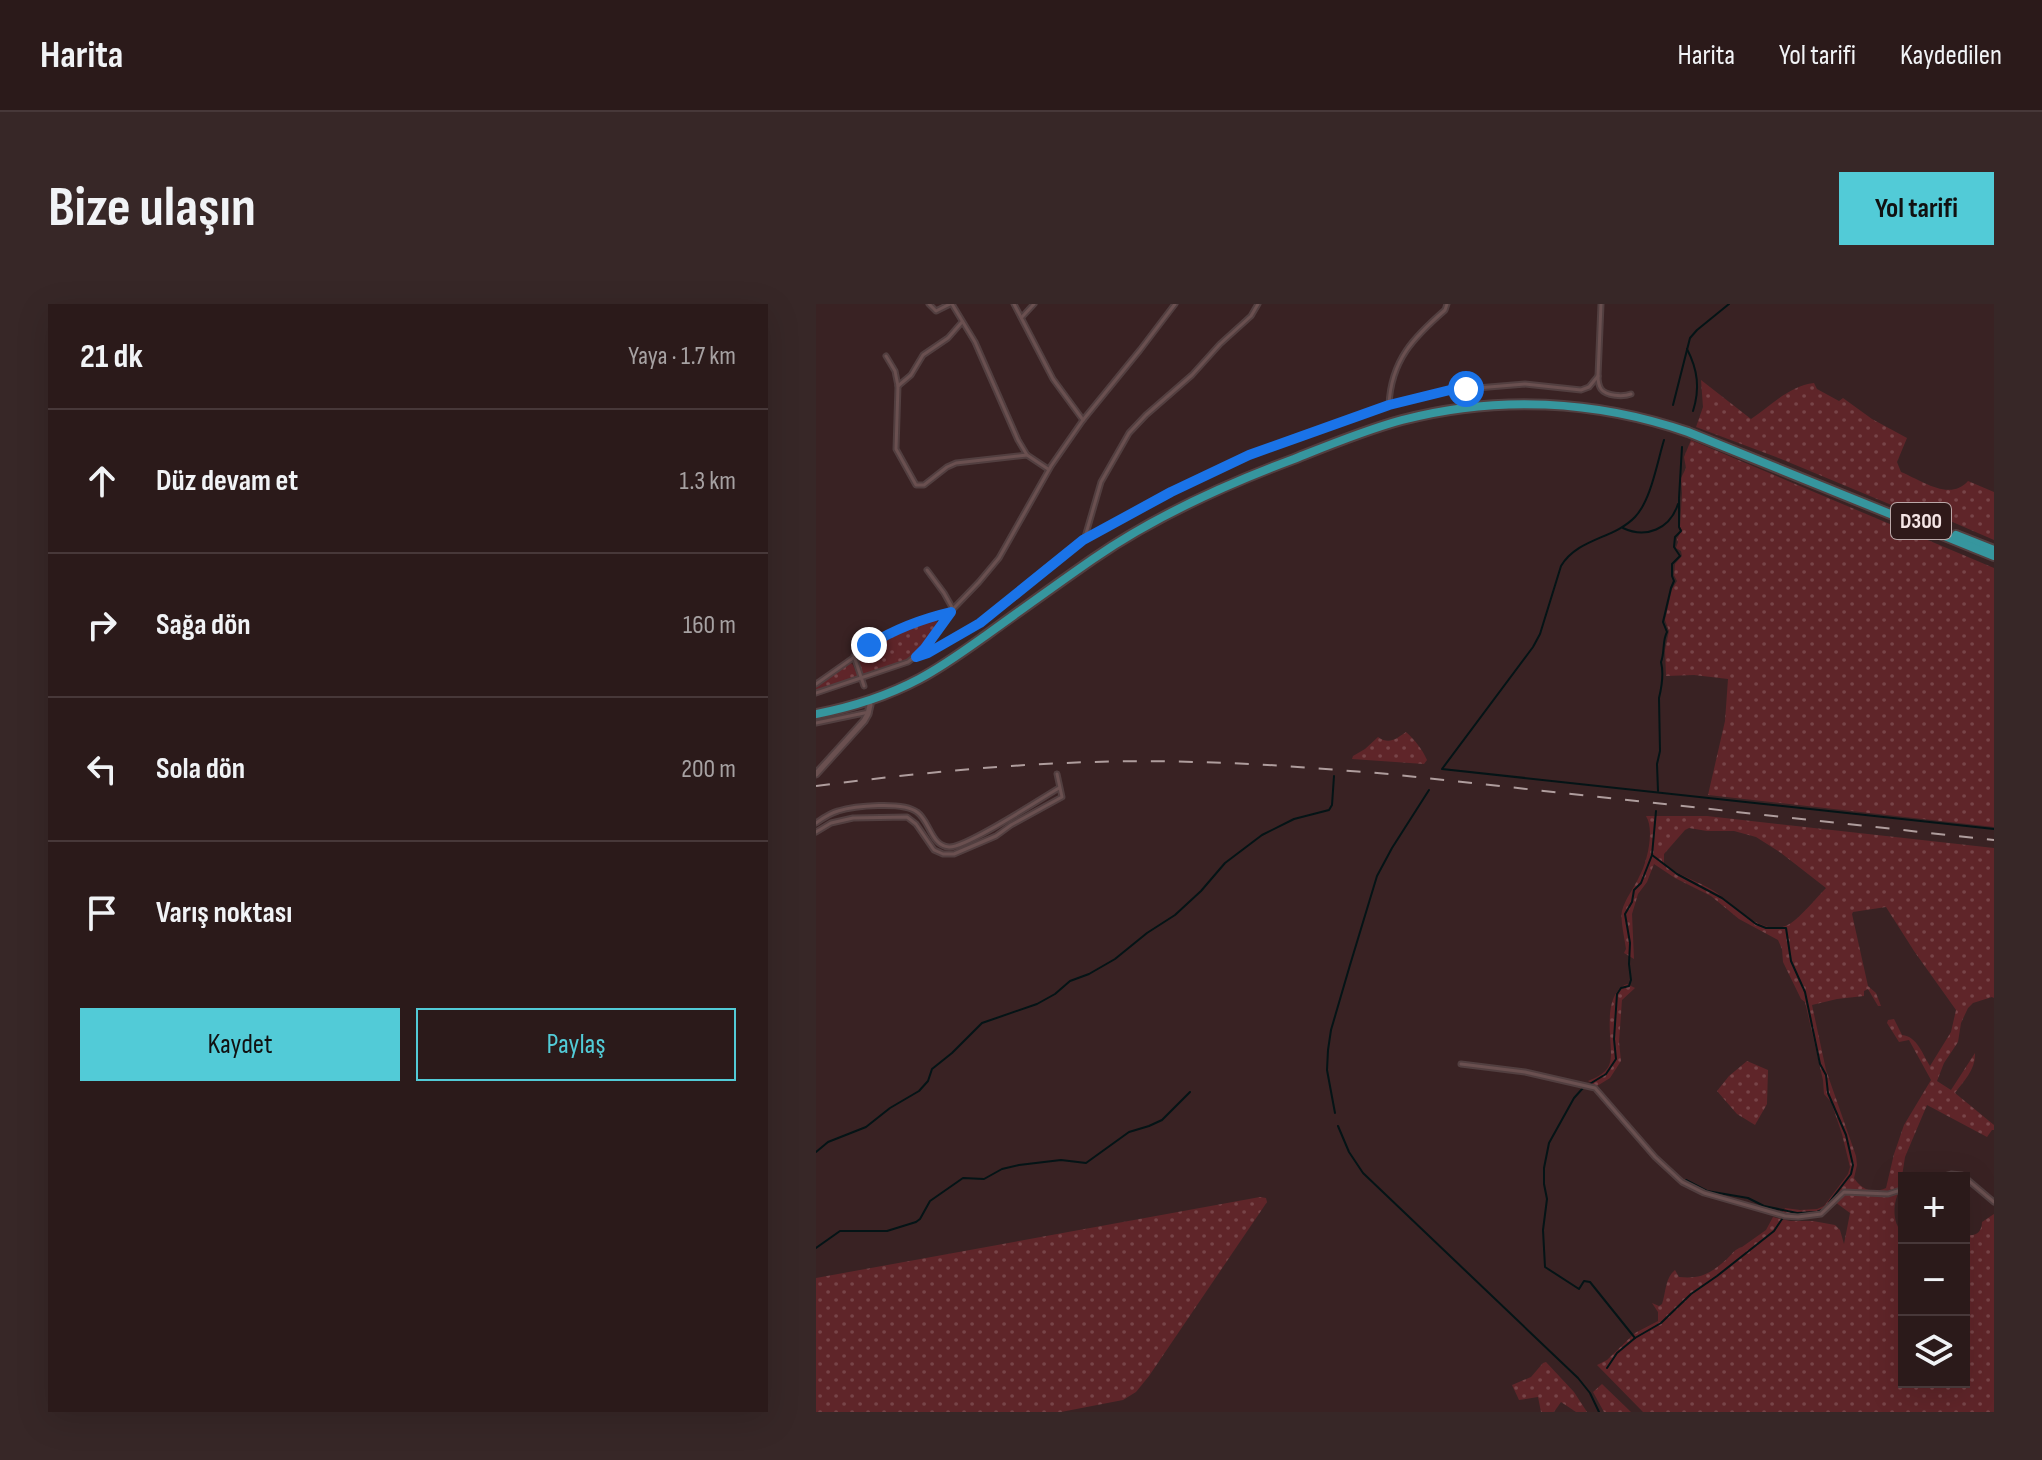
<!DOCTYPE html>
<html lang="tr">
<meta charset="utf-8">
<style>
:root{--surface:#2b1a1a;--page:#372727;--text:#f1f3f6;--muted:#a6a1a2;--line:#473839;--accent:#52cbd7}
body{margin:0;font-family:"Sofia Sans Condensed",sans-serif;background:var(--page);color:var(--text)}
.controls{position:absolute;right:24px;bottom:24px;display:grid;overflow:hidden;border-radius:0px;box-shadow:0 8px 32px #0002}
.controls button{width:72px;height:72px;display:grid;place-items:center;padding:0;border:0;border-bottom:2px solid var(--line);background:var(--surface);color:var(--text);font:40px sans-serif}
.stop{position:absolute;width:24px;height:24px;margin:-18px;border:6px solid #1a73e8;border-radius:50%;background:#fff}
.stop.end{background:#1a73e8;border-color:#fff;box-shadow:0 2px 8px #0008}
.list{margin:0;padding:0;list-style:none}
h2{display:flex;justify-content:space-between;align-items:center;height:104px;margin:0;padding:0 32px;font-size:34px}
h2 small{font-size:26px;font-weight:400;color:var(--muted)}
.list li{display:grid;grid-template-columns:52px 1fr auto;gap:24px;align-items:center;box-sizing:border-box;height:144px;padding:0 32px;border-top:2px solid var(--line)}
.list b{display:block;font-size:30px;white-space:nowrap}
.list em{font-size:26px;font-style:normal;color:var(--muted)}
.actions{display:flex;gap:16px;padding:24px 32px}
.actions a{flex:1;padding:18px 0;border:2px solid var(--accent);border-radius:0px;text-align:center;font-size:28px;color:var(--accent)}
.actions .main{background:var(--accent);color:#111}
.icon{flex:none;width:44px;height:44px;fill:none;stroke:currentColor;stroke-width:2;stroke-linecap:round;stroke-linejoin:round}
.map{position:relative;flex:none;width:1178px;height:1108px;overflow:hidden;border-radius:0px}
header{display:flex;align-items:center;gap:48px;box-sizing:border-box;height:112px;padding:0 40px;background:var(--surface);border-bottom:2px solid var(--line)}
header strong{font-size:38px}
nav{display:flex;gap:44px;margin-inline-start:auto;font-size:28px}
.intro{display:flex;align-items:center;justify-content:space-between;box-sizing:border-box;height:192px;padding:0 48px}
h1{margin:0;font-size:56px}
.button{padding:20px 36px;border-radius:0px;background:var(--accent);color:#111;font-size:28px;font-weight:700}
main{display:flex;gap:48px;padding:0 48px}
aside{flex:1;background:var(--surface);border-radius:0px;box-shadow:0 8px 32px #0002}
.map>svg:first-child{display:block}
.grass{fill:url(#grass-dots);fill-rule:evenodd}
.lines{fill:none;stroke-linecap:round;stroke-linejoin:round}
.stream{stroke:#041416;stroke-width:2}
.minor-casing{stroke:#523f40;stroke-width:7}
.tertiary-casing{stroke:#523f40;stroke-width:9}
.trunk-casing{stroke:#523f40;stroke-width:12}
.minor{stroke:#6a5050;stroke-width:3}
.tertiary{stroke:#6a5050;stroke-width:5}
.trunk{stroke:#36969e;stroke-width:8}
.rail{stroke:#af9d9d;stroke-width:2;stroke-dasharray:14 14;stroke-linecap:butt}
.route{stroke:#1a73e8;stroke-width:10}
.labels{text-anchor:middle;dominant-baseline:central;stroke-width:8;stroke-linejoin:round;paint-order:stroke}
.shield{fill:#2f1919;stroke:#baa8a8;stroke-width:2}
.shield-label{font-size:22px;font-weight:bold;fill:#f5e5e5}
</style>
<header>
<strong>Harita</strong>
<nav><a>Harita</a><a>Yol tarifi</a><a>Kaydedilen</a></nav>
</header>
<div class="intro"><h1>Bize ulaşın</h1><a class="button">Yol tarifi</a></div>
<main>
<aside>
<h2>21 dk<small>Yaya · 1.7 km</small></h2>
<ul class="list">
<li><svg class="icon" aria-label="ahead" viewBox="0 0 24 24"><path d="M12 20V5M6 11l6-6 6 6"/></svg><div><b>Düz devam et</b></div><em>1.3 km</em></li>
<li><svg class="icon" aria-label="right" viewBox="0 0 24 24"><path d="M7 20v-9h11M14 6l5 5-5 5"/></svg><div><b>Sağa dön</b></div><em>160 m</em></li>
<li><svg class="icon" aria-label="left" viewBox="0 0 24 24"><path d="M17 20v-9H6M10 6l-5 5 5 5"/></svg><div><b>Sola dön</b></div><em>200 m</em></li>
<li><svg class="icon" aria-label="arrive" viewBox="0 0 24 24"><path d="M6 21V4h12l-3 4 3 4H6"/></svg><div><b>Varış noktası</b></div></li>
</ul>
<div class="actions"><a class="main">Kaydet</a><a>Paylaş</a></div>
</aside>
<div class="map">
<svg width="1178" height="1108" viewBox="0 0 1178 1108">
<defs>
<pattern id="grass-dots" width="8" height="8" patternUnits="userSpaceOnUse" patternTransform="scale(2)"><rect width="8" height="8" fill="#5f2529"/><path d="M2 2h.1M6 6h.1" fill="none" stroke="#774448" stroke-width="1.8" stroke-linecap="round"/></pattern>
</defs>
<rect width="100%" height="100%" fill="#392223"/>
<g class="grass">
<path d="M885,76L935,115C956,101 973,82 998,79L1001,85L1023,97L1027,94L1056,115L1091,134L1081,158L1085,168C1105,176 1134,198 1152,177L1178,188V236L1118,210L1114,217L960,153L880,123L887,103Z"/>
<path d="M875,136L1178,264V523L892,491L909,417L912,375L878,371L850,372L849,346L853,327L849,316L856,285L861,277L858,271L859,260L866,252L865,247L860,244L862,238L861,235L866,226L864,223L866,189L865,174L870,164L868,153Z"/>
<path d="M120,315L122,319L100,351L90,357L48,372L46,370L43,356C64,334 92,325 120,315Z"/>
<path d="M35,359L37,361L42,373L41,375L0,388V383Z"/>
<path d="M590,428C599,436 606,445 611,456L608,460L536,455L537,452L549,445L562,433C573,441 580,435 590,428Z"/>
<path d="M830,512H891L1178,544V694L1176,693L1157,699L1152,704L1145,719L1142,738L1128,759L1121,777L1135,786L1159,749C1160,765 1148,777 1139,789L1178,821V826H1176L1171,833L1111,801L1089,853L1084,885C1077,898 1075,920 1088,930V1078H1148V928L1152,931C1161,932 1166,927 1166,918L1178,910V1108H827L781,1061L791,1056L819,1029L842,1017V1008L836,999L843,1002L846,1000C850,988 849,974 859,966L863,973C885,975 894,970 911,955C917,949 919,945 926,943L950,926L957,913L974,917H997L1019,921L1024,926L1028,940L1034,909L1019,898C1002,916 989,912 967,911L966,909L969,904L984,906L1001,905L1008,902L1032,870L1034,863L1026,830L1015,798L1008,790L1007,776L989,698L985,695L967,658L966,645L962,636L923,615L895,592L859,574L838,560L831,578L822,590L816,610L818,655L808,649L810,645C809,636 804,616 806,607C809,595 818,584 823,573C831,559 839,526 830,512ZM873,524L891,527H918L940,533L965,549L1010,584C1000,594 990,607 979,616C951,640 921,602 898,587C882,577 863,572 848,560V550L869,526ZM1070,603L1098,647L1140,706L1135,728L1114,762C1107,751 1101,732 1086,731L1078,715L1072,716L1071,719L1083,738L1093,736L1115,776L1088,821L1078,850L1070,884C1057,890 1046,886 1038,874L1041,861L1040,852L1010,766L996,701L1021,695L1048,692V687L1052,685L1062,702H1065L1060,689L1052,682L1036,610L1037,608Z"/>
<path d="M811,680L819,684L806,696L803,738L805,757L794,774L781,782L772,777C800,766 795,755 794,731C793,713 793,687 811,680Z"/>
<path d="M931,757L952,766L951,800L939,821L921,810L901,787L913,772Z"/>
<path d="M444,893L450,894L451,898L333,1072L320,1088L307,1096L245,1108H0V974Z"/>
<path d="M730,1058L758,1088L771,1108H760L745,1098L738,1108H725L722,1093L703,1096L696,1081L715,1073L727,1059Z"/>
<path d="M786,1080L815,1108H788L777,1088Z"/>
</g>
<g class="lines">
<g class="stream">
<path d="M871,45C882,66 884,85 877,107"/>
<path d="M857,101L874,34L881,26L913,0"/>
<path d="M848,136C841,159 835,196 819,213C798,235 762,234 745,262L724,330L717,343L626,465L1178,525"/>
<path d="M863,194L866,143"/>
<path d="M807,224C830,235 854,225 862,200"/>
<path d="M842,487L841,460L844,447L843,394C846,382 848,370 845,358C849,348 846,337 851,328L847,318L855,284L858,277L856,272V260L864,252L858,243L859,233L865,227L863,223V195"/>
<path d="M836,551L861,570L906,594L940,620L950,624H970L975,657L989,688L1004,760L1010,771L1012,789L1030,831L1037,861L1035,870L1008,905L1001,908L981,909L948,902L932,894L891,887L870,876"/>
<path d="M519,809L511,766L512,746L515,726L534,661L561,572L576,544L613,486"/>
<path d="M522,822L533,848L547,869L762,1074L774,1089L783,1108"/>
<path d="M0,848L12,838L50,823L74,804L103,787L112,777L116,765L136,749L166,719L221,700L239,690L254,677L273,670L299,655L331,629L359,611L385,587L409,559L446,531L478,515L513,506L516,501L518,472"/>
<path d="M0,944L24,927H71L100,918L104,915L114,897L147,874L168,875L186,865L203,861L245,856L270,859L313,828L333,822L346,816L374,788"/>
<path d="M819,1034L774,978L768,977L763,985L729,963L727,926L731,895L728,880V864L733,839L758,794L767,784L790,770L800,755L798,735L801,690L805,684L813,682L815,676L813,660L814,639L809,610L816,598L818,586L825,579L836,551L840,507"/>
<path d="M791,1064L801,1049L819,1034L845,1019L875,990L901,972L958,927L966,915"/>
</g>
<g class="minor-casing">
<g id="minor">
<path d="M113,0L120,7L134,0"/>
<path d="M136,0L159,38L202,136L211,151L232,165"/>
<path d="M198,0L237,75L267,116"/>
<path d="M785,0L782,72C782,75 783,82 785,85C790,92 807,93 815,90"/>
<path d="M206,13L218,0"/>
<path d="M70,52L79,67L82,82L80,145L100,181H108L131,163L140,159L211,151"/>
<path d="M82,82L95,71L107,51L132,34L146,18"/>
<path d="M573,101C575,56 598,33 629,6L631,0"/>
<path d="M269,233L285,178L313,129L330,111L376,71L404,40L435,12L442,0"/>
<path d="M111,266L128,289L137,305"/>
<path d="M38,352L48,382"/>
<path d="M100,353L112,349L164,319L201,291L229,265L267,236L355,188L433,151L573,101L637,86L709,80L765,86L773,83L782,72"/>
<path d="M0,380L71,330L105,316L133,309"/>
<path d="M0,389L92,358L106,347L137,305L163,278L183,254L235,162L267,116L324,46L359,0"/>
<path d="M0,419L53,408"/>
<path d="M0,519C7,514 14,509 22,507C38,502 87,497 101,508C114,517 115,542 133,543C150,544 224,495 243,484"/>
<path d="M0,528L15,519L37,514L91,513L100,520L118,546L127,550H138L180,532L195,521L246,493L241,470"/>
<path d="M645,760L709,768L779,784L839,853L866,878L888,889L969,912L982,913L1005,910L1028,888L1072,890L1088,885"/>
<path d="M1121,874L1135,870L1146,871L1178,898"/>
</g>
</g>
<g class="tertiary-casing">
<path id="tertiary" d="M0,470L48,417L52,410L54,401"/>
</g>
<g class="trunk-casing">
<g id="trunk">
<path d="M1140,231L1178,246"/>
<path d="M0,410C36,403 71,392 103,375C126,363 148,347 169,332C205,306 241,280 277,255C339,212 408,181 478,155C513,141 549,126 586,116C681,91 779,96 872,128L1178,252"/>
</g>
</g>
<use href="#minor" class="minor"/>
<use href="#tertiary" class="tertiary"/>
<use href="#trunk" class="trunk"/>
<path class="rail" d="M0,482C125,466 251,454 378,458C443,459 508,465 573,470L1178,536"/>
</g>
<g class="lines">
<path class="route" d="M53,341C79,325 105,315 135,308L109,344L100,353L112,349L164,319L267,236L355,188L433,151L573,101L634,86L650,85"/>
</g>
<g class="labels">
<rect class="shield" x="1075" y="199" width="60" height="36" rx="6"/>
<g class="shield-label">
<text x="1105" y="217">D300</text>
</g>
</g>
</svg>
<div class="controls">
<button>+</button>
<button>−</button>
<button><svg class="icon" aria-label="layers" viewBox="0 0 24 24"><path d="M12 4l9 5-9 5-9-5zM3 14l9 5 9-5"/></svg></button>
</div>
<div class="stop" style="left:650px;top:85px"></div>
<div class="stop end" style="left:53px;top:341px"></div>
</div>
</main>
